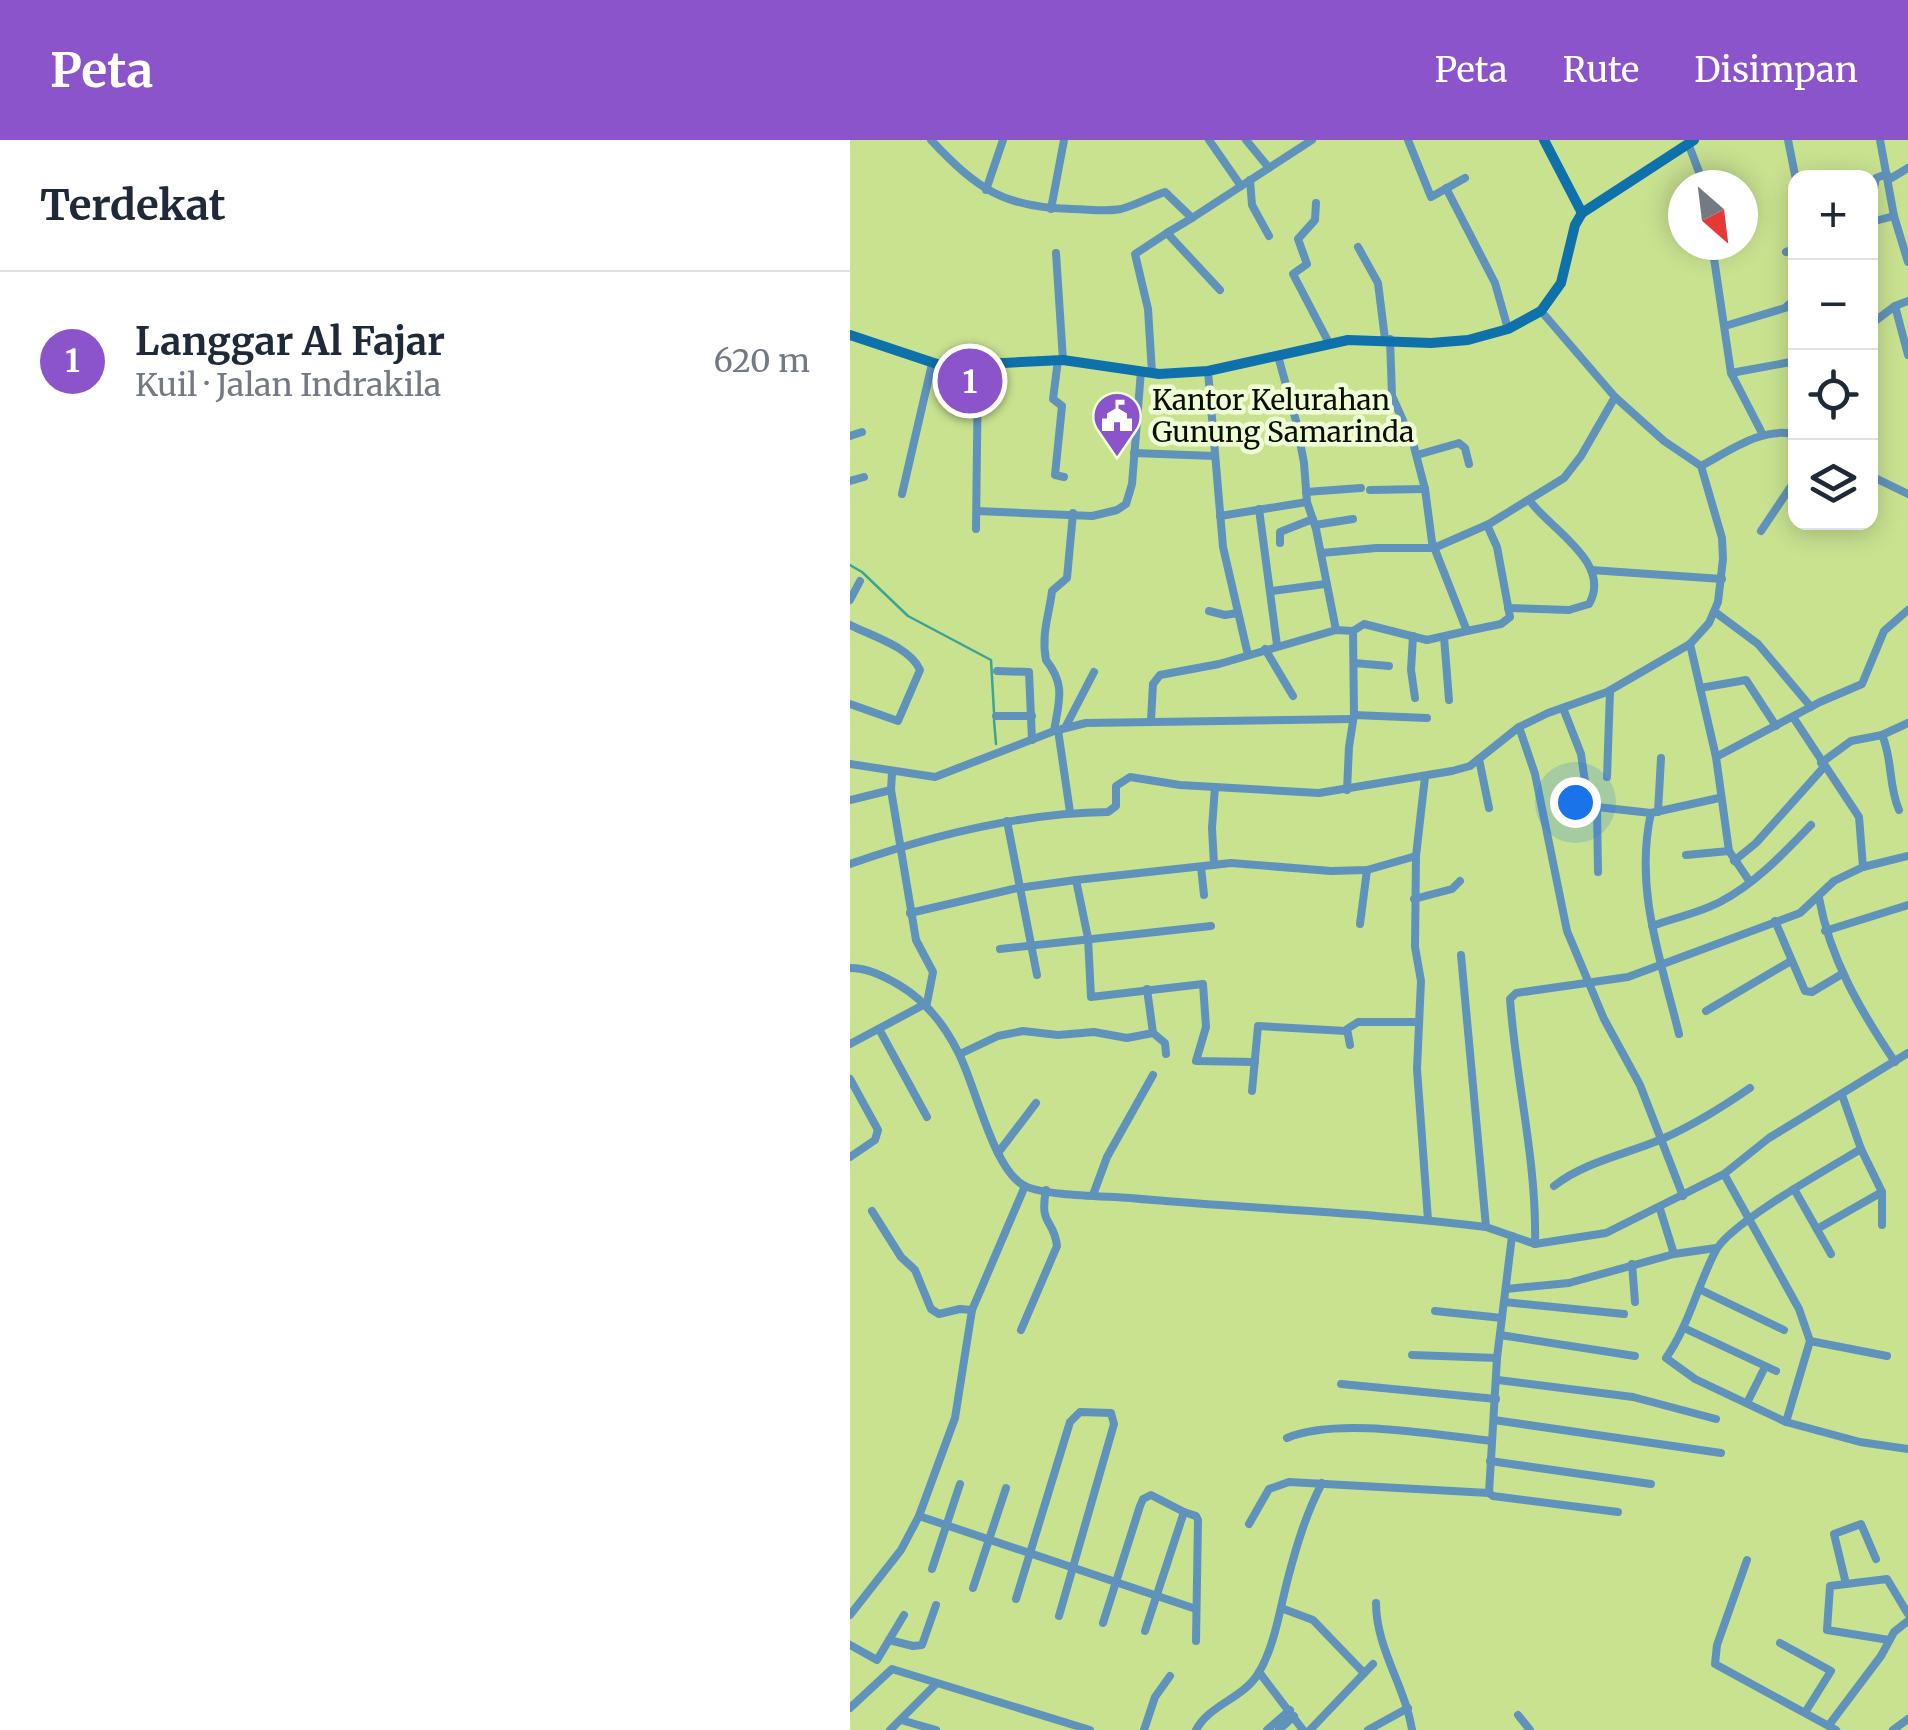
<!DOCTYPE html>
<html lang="id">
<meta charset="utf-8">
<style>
:root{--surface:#fff;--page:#f6f6f7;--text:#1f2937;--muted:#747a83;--line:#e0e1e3;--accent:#8c54cb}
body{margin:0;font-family:Merriweather,serif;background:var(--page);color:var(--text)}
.controls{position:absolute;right:30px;top:30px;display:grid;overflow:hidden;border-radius:20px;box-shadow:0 5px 25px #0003}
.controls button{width:90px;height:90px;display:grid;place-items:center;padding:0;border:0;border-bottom:2px solid var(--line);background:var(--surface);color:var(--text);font:50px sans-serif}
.compass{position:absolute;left:818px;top:30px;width:90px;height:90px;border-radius:50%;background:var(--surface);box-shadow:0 5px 25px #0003;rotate:152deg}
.you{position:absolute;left:725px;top:662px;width:35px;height:35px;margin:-25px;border:8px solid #fff;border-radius:50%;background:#1a73e8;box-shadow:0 0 0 15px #1a73e833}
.badge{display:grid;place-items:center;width:65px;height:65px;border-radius:50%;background:var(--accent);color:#fff;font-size:32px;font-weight:700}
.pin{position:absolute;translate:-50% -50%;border:5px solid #fff;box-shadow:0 2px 10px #0006}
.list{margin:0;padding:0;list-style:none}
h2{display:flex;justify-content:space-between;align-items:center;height:130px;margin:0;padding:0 40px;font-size:42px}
h2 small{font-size:32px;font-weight:400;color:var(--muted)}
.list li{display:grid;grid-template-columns:65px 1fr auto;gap:30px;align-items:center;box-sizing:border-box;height:180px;padding:0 40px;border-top:2px solid var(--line)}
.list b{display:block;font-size:38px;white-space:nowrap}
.list p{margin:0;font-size:32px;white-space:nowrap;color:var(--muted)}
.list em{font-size:32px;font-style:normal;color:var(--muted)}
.icon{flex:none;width:55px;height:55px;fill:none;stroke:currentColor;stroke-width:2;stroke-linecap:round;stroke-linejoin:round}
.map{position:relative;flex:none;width:1058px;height:1590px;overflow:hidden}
header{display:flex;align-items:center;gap:60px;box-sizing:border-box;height:140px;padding:0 50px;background:var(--accent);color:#fff}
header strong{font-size:48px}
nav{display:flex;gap:55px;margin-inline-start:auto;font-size:35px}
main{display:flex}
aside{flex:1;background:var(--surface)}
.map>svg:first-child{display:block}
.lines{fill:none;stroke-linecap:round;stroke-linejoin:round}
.stream{stroke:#3ca395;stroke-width:2.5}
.street{stroke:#6093bb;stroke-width:8}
.secondary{stroke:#0e71ab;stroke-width:10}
.labels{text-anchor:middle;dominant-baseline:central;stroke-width:9;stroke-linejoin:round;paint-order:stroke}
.poi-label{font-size:28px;fill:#090e00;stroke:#effdd5;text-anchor:start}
</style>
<header>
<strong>Peta</strong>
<nav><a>Peta</a><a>Rute</a><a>Disimpan</a></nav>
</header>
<main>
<aside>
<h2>Terdekat<small></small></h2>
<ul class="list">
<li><span class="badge">1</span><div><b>Langgar Al Fajar</b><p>Kuil · Jalan Indrakila</p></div><em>620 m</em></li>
</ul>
</aside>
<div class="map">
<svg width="1058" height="1590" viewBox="0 0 1058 1590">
<rect width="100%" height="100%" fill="#c8e290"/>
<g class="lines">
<g class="stream">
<path d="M0,425L12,432L58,476L141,520L144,572"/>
<path d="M144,580L146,604"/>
</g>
<g class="street">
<path d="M81,0C127,49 154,68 223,69C238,69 256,72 271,69C286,65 300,57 315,52L342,78L462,0"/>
<path d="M359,0L391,46"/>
<path d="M396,0L419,28"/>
<path d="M558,0L581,57L615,38"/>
<path d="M938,0L946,40"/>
<path d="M1030,0L1044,76L1058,122"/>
<path d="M838,3L854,45"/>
<path d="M400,40L402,65L419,96"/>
<path d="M1038,40L1058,28"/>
<path d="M596,48L645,143L658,189"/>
<path d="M136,50L153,0"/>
<path d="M1021,51L1024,49L1026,38L1037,34"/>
<path d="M466,63L465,80L448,99L457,124L443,134L479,203"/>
<path d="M201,69L214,0"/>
<path d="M342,78L317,93L370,150"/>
<path d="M1021,82L1044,76"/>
<path d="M862,105L881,233L913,295"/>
<path d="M508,107L528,143L535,199"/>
<path d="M936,112L946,108"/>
<path d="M206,113L213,220"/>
<path d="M1045,166L1058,215"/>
<path d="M1021,184L1045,166L1058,161"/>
<path d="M875,186L935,168L946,158"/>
<path d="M540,199L542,256L563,303L575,349L582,402L617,491L651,484L660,477L647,407L637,385"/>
<path d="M428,216L446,281L454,323L457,362L466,389L486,490"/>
<path d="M208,220L203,259L212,266L205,335L214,337"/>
<path d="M358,231L373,407L398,515"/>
<path d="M302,233L298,169L285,114L317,93"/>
<path d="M881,233L946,221"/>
<path d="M0,296L12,292"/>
<path d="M284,313L364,316"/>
<path d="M567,315L609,303L615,308L619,324"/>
<path d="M851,326C878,312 914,285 946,295"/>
<path d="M1021,336L1058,354"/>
<path d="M0,341L14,337"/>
<path d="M520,350L575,349"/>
<path d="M456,352L511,348"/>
<path d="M52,354L82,224"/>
<path d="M409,369L427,505"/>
<path d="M127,371L242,376L267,370L276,364L282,344L291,231"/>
<path d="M370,376L457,362"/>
<path d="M465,385L503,379"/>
<path d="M126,389L128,226"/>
<path d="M911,391L946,339"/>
<path d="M430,403V392L463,379"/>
<path d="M472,413L526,408H584L639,384L714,338L731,316L765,257"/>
<path d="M741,430L872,439"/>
<path d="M422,451L475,444"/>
<path d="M0,460L10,441"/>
<path d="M658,468L719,470L739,464C763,423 699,388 680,361"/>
<path d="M359,471L375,475L388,473"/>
<path d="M865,472L908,504L961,567"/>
<path d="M0,485C22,496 60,507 70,530L48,581L0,564"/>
<path d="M503,491L514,484L577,500L617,491"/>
<path d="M563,496L561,530L565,558"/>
<path d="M594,497L599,560"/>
<path d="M840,504L866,617L879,711L900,742"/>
<path d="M415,509L443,556"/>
<path d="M504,523L539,526"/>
<path d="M147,531L179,532L182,600"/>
<path d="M850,548L896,540L926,586"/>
<path d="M713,568L731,614L738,663L740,667H747"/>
<path d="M504,575L577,578"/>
<path d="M146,576H182"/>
<path d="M943,577L1009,677L1013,727"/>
<path d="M301,580L303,544L310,535L369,524L486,490L503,491L504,575L499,607L497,650"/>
<path d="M216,586L244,532"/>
<path d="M669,587L685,634L717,791L754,879L790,945L833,1056"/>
<path d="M208,590L220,672"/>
<path d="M204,591C209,561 216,545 196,520C191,494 199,476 202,451L217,438L223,373"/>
<path d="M1032,595C1043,620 1038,645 1049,670"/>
<path d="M866,617L970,562L1012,544L1034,491L1058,470"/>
<path d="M629,619L639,668"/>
<path d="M971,623L1001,601L1032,595L1058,583"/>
<path d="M0,624L85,637L204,591L236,583L503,579"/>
<path d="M757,637L760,551"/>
<path d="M0,660L41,650"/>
<path d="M808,672L811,618"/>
<path d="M157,681L187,835"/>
<path d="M836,715L879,711"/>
<path d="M566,716L565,807L571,841L567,929L578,1080"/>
<path d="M884,721L906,703L974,627"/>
<path d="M0,724C83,695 170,673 258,672L266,666V646L280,637L330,645L469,653L602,631L620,626L669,587L698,573L757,552L840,504L859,483L868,462L873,419L872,398L851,326L814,301L765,257L691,171"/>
<path d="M364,725L362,688L365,647"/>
<path d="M351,727L354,755"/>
<path d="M748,732L747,667L801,673"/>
<path d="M226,740L238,798L241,857L353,844L356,887L346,921L405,922"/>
<path d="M969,758C980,819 1010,870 1045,922"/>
<path d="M564,759L602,749L610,741"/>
<path d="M60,773L168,748L226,740L381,723L481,731L517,730L566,716L575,637"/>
<path d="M925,781L955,851L962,852L992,834"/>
<path d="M510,784L517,730"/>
<path d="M802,786C824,778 849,773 870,762C905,744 933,714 961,685"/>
<path d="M975,791L1058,765"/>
<path d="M150,809L361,786"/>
<path d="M0,828C18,828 34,836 49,845C76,861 94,884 108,912C125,943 143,1031 175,1046C196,1056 255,1056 280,1058C399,1069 518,1072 636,1087L611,815"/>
<path d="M297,849L303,893"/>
<path d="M856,871L941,821"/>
<path d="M29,889L77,977"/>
<path d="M829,894C811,820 784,749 801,673L869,658"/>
<path d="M0,904L77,863L83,832L66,800L41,650L42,633"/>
<path d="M500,905L497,889L508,882H569"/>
<path d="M110,914L148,896L173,891L208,895L244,892L277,898L303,893L315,903L316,914"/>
<path d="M0,939L28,990L25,1000L0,1017"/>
<path d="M402,951L408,886L496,891"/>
<path d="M1011,1009L1032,1052V1085"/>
<path d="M148,1013L186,963"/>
<path d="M874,1034L949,1169L960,1201"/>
<path d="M704,1046C734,1022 777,1014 812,999C844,985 871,968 900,948"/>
<path d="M944,1049L981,1114"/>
<path d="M243,1055L257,1017L303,935"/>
<path d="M810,1069L824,1114"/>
<path d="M22,1071L51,1117L65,1130L81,1169L89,1174L110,1169L122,1170"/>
<path d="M636,1087L685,1104L756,1093L874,1034L919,998L1058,913"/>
<path d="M967,1089L1032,1052"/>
<path d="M685,1104C687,1022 666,941 660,859L666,853L778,837L950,773L984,741L1013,727L1058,716"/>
<path d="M782,1124L785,1162"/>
<path d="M656,1149L719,1143L824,1114L866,1108"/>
<path d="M851,1150L934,1190"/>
<path d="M654,1162L774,1174"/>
<path d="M585,1171L652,1178"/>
<path d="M834,1188L926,1231"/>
<path d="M171,1190L207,1106C204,1078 189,1087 196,1050"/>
<path d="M650,1195L785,1216"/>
<path d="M960,1201L936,1282L1010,1302L1058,1309"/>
<path d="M960,1201L1037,1216"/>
<path d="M562,1215L647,1218"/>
<path d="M648,1240L783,1257L866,1279"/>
<path d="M491,1244L646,1259"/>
<path d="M897,1263L915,1227"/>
<path d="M644,1280L871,1313"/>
<path d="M936,1282L845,1239L816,1218C839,1185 847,1147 865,1112C878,1084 981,1027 1011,1009L992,955"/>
<path d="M437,1298C488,1277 585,1295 642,1301"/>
<path d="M640,1321L801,1344"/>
<path d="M639,1353L647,1218L662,1096"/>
<path d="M334,1372L346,1376L348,1380L346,1501"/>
<path d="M69,1376L346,1469"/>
<path d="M399,1384L419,1349L439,1342L639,1353L643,1356L768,1372"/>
<path d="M1026,1419L1011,1384L984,1394L996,1444L980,1446L977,1490L1039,1500"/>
<path d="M897,1420L867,1505L865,1524L986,1590"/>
<path d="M82,1429L110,1344"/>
<path d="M996,1444L1037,1439L1058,1474"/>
<path d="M123,1448L156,1348"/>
<path d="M166,1459L220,1282L230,1272L261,1273L264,1284L209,1476"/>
<path d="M526,1463C526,1508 555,1546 562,1590"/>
<path d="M431,1468L463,1480L514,1533"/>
<path d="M0,1475L51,1410L69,1376L105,1278L122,1170L175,1046"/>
<path d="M253,1483L290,1366L293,1359L301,1355L334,1372L295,1491"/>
<path d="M39,1500L63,1506L72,1505L86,1465"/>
<path d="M930,1503L981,1531L956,1571"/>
<path d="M0,1505L27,1520L54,1475"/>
<path d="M409,1532L453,1590"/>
<path d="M0,1568L42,1529L240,1590"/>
<path d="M668,1575L680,1590"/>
<path d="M51,1580L86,1590"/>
<path d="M979,1585L1031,1516L1044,1492L1058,1481"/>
<path d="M40,1590L86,1544"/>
<path d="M294,1590L305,1557L320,1536"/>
<path d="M346,1590C359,1565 392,1559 408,1534C425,1506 430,1468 438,1438C447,1404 456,1374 472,1343"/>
<path d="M417,1590L440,1570"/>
<path d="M429,1590L444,1576"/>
<path d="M460,1590L523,1524"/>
<path d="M518,1590L558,1568"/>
<path d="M1043,1590L1058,1579"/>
</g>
<g class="secondary">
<path d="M694,0L732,73"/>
<path d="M0,195L93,226L213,220L309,234L358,231L498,200L581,203L618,200L658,189L691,171L711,143L725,85L732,73L844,0"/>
</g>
</g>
<defs>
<g id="civic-pin" transform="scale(2.5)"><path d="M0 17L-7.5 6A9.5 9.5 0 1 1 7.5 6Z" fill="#8c54cb" stroke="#effdd5"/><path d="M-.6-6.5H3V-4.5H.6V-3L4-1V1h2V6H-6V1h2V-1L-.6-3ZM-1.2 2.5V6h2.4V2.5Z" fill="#fff"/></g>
</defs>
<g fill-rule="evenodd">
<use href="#civic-pin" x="267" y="276"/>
</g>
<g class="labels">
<g class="poi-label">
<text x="302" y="260">Kantor Kelurahan<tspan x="302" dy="32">Gunung Samarinda</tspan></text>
</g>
</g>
</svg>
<div class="controls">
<button>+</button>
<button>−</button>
<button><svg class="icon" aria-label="locate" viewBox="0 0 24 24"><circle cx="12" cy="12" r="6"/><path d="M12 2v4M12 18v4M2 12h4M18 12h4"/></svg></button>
<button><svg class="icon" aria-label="layers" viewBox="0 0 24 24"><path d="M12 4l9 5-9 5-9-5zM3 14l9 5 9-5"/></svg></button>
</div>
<svg class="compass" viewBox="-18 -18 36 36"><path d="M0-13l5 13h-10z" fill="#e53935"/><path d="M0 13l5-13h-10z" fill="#747a83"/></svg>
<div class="you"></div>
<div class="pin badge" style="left:120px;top:241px">1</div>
</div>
</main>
